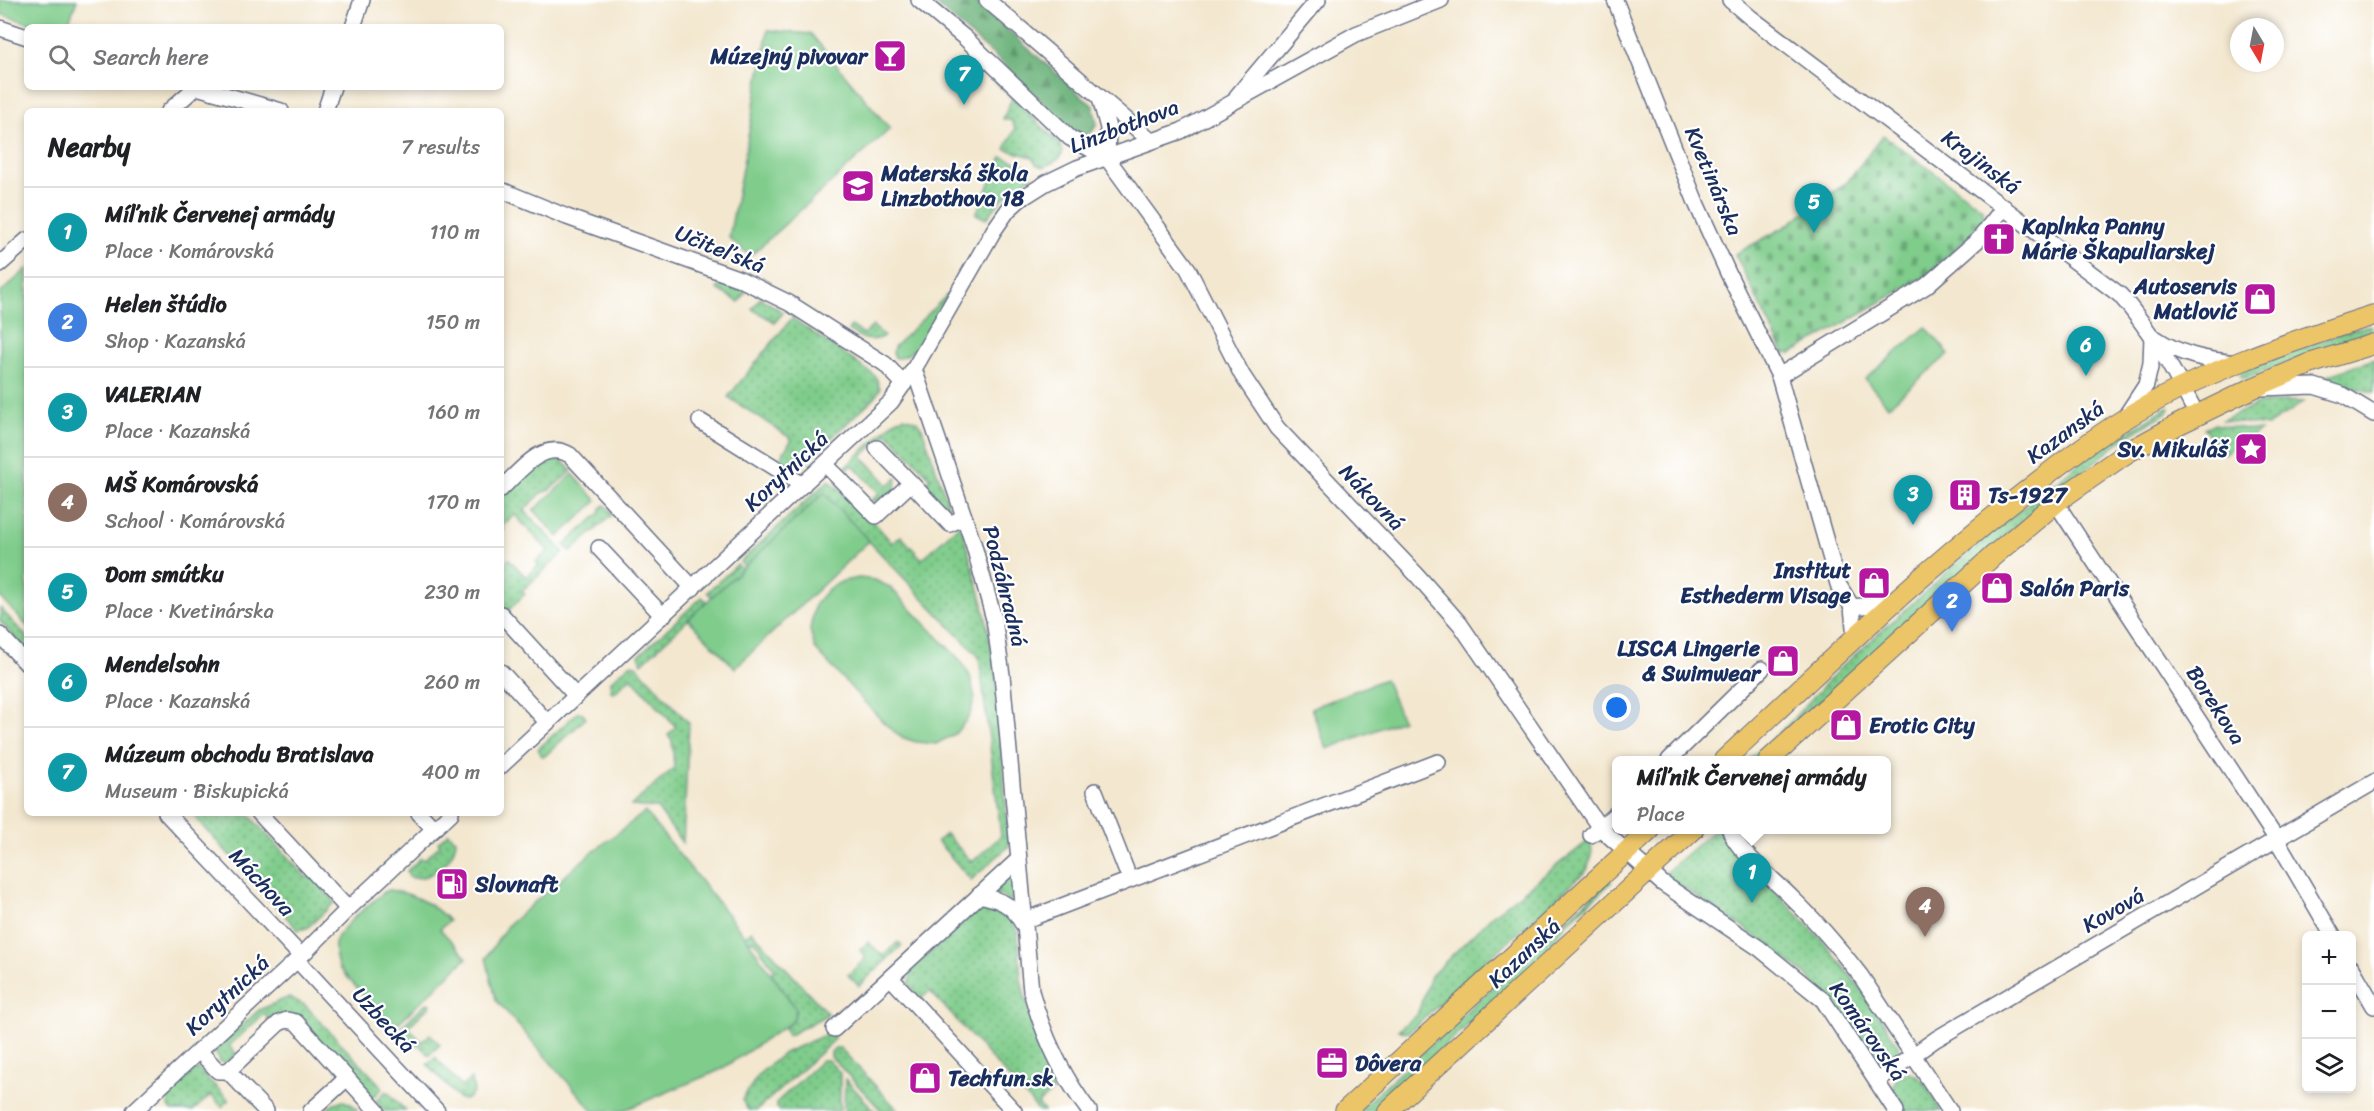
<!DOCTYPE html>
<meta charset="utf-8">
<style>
:root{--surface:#fff;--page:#f6f6f6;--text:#202124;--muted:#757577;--line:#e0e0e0;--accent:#0f766e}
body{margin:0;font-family:Sriracha,sans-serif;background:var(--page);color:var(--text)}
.controls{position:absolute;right:18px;bottom:18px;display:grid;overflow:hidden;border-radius:9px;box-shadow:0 3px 9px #0003}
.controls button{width:54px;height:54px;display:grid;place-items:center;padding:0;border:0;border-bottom:2px solid var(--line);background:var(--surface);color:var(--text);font:30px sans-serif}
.compass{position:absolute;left:2230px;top:18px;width:54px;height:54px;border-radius:50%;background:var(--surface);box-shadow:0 3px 9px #0003;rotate:170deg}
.you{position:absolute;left:1617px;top:708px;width:21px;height:21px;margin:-15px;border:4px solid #fff;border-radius:50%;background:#1a73e8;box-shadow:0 0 0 9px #1a73e833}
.badge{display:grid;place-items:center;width:39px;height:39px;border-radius:50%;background:var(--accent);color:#fff;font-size:20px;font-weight:700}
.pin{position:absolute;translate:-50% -50px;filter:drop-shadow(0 2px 3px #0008)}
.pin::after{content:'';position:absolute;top:32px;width:21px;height:18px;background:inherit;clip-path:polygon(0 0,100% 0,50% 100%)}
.popup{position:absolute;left:1612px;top:756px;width:279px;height:78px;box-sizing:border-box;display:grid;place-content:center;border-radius:9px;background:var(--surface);filter:drop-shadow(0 2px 4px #0005);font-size:20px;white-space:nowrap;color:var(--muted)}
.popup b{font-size:22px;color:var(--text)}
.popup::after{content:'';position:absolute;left:50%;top:100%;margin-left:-12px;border:12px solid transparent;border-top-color:var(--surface)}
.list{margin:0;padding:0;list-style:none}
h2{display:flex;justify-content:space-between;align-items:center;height:78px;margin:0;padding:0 24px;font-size:26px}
h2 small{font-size:20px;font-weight:400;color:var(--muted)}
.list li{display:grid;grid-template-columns:39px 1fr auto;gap:18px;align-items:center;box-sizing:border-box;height:90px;padding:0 24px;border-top:2px solid var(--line)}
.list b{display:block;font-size:22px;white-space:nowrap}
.list p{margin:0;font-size:20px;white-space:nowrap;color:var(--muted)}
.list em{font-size:20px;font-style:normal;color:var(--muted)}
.icon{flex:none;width:33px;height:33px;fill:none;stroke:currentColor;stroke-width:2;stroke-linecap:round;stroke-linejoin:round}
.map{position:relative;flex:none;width:2374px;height:1111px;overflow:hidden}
.search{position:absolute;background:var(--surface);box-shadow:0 3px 9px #0003;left:24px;top:24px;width:480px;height:66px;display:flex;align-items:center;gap:15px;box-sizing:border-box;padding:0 21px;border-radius:9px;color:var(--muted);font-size:22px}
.panel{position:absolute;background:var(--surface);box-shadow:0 3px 9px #0003;left:24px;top:108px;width:480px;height:708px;border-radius:9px}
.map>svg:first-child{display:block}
.grass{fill:url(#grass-dots);stroke:#4d7e74;stroke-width:1.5}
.forest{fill:url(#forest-firs);stroke:#41706a;stroke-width:1.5}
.cemetery{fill:url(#cemetery-stones);stroke:#4d7e74;stroke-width:1.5}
.green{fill:#7fcc8b;stroke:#4d7e74;stroke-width:1.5}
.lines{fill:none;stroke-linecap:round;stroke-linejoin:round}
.minor-casing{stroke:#676f86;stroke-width:18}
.major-casing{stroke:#676f86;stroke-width:22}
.minor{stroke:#fff;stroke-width:15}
.major{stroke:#edc569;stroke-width:20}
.labels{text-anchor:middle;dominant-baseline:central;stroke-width:4.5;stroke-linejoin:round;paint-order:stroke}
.poi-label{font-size:22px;font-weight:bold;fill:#1b2f5e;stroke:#fff;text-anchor:start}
.street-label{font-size:22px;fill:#1b2f5e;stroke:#fff}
</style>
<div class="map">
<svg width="2374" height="1111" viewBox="0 0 2374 1111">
<defs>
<pattern id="grass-dots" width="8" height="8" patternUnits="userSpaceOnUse" patternTransform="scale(1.5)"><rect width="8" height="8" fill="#7fcc8b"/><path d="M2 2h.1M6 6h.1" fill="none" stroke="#67a675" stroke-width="1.8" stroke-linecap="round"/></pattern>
<pattern id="forest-firs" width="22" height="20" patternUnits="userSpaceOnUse" patternTransform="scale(1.5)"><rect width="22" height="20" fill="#67b077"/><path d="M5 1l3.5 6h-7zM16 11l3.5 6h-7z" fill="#549065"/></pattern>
<pattern id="cemetery-stones" width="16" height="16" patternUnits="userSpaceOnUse" patternTransform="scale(1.5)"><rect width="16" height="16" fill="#7fcc8b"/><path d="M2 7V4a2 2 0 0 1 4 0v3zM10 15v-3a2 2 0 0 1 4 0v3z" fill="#67a675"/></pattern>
</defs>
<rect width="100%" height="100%" fill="#fff"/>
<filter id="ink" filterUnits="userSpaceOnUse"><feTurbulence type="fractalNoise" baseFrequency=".0167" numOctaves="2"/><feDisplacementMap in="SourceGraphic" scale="12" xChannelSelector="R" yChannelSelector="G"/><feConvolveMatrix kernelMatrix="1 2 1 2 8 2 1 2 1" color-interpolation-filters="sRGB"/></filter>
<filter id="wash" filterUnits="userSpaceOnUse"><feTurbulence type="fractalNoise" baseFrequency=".008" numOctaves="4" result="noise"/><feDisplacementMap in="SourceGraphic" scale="24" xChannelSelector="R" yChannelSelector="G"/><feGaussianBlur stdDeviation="1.35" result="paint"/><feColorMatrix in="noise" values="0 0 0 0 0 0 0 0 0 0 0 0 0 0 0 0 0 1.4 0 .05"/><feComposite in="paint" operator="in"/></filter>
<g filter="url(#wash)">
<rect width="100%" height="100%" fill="#f3e7cf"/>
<g class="grass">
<path d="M987,72L1060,144L1063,152L1059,159L1045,167L1037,165L1032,157L1005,149L1015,129L1012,121L1003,119L1012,98L986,73Z"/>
<path d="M1002,157L1025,165L1032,176L1003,198L986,219L976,214Z"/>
<path d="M722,282L746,292L739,302L717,289Z"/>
<path d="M760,298L782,311V314L775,322L752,309Z"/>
<path d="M792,318L870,372L876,377L880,389L875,397L795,472L779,460L792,439L728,397Z"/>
<path d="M2369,325L2372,327L2370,332L2245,379L2240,377L2241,372L2342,333Z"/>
<path d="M851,326L864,334L873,326L884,336C870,344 860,338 848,330Z"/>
<path d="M2374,359V392L2322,382V378Z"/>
<path d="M2285,401L2304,402L2267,426L2222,420L2258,404Z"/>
<path d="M2167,407L2170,408L2169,411L2122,440L2010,531L1755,760H1748L1789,723L1840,668L1992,532L2085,459Z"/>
<path d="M904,417L917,421L922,428L952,516L923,486L931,478L887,433L862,456L888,485L897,478C897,492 884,502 871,501L879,493L853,465L844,472V468L896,420Z"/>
<path d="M2213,424L2260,431L2223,454L2204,428Z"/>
<path d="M558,457L572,471L548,491L543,492L524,510L564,552L522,591L525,594L506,613L501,607V561L504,564L509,559L526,577L539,565L536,562L548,551L515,515L502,526L504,530L501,533V495L543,459Z"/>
<path d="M829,480L866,513L892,543L901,536L922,559L959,525L962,529L983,604L995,665L1009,846L971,880L937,841L946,834L972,862L1001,836L979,657L824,494L745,567L740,562Z"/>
<path d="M605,505L613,514L571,552L564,545L601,512L600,509Z"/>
<path d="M737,565L743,569L712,597L707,592Z"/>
<path d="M702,597L707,602L642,663L639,655Z"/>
<path d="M0,608L27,637V651L0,621Z"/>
<path d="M630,664L636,665L689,723L683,844L657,808L631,806L674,768L672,740L668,735L676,727L631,677L614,693L611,691V681Z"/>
<path d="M578,712L583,713L586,718L545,756H542L538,749Z"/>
<path d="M191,813H247L307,878L311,875L335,902L307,928L298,930Z"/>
<path d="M1714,830H1721L1729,844L1824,942L1870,1001L1898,1045L1899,1054L1892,1063L1880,1064L1875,1062L1850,1023L1804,973L1744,928L1673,881L1665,873Z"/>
<path d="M448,833L456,839C455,861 430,882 409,877L407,871L421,858L424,860L440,845L438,842Z"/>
<path d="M1591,839L1592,855L1587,870L1408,1033L1398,1030L1417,1015L1431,976L1494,914Z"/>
<path d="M1014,874L1018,904L992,892Z"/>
<path d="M1609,880H1611V883L1566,924L1542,956L1375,1111H1358Z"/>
<path d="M986,901C998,907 1009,911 1014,924C1022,941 1018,965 1022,984C1030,1019 1044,1052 1062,1083L1038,1104L1044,1111H1039L930,991L921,999L909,985L911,971Z"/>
<path d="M752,931L828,1014L788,1036L784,1028L793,1021L796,1009L771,973L775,970L754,940L749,942L745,936Z"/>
<path d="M868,942L883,956L898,942L902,945L859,986L848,975L866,958L860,950Z"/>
<path d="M289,997L305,1005L383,1088L372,1098L300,1020L271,1022L264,1014L229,1046L236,1054L227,1063L219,1062L215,1051L259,1010Z"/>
<path d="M429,1003L431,1005L408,1027L422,1042L430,1034L440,1045L429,1055L418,1044L414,1048L397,1031L425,1004Z"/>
<path d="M829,1033L834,1036L833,1041L756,1111L748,1110L742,1100L759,1074L784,1053Z"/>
<path d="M835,1048H840L899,1111H882L831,1057V1052Z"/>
<path d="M435,1057L462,1087L471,1079L474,1091L469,1098L465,1100L458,1098L427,1064Z"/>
<path d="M822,1060H828L840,1073V1111H780L777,1107V1102Z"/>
<path d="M198,1069L229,1100L222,1107L211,1095L193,1111H172L168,1105L169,1095L195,1070Z"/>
<path d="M1908,1072C1924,1075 1933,1098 1941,1111H1906C1898,1099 1888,1089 1898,1076Z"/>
<path d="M845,1079L875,1111H844Z"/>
<path d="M386,1091L388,1092L406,1111H384L376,1101Z"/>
<path d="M344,1101L353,1105L358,1111H325L334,1103Z"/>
</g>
<path class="forest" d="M931,0H974L1093,106L1097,124L1092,132L1083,136L1070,129L999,60Z"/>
<path class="cemetery" d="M1883,135L1982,208L1984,217L1981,225L1927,275L1791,354L1783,352L1735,254L1783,228L1847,182Z"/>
<g class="green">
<path d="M0,0H77L67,27H42L0,14Z"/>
<path d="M768,30L811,34L890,129L750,256L729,238Z"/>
<path d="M27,269V626L0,597V293Z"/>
<path d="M949,293C939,311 919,360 895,358L893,353L894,347Z"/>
<path d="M1926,327L1949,354L1888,406L1865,379Z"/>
<path d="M573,474L597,501L558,537L534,510Z"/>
<path d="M824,493L869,541L735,668L688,619Z"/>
<path d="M859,578L875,580L890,587L961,661L970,676L975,698L969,717L955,734L936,744L916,742L901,737L885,724L815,649L810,630L815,604L829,588L843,581Z"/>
<path d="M1385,679L1402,720L1327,749L1311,708Z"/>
<path d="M645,812L745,936L796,1009L793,1021L720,1070L622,1111H593L496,1000L486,958L507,926L590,854Z"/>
<path d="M389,890C410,892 435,905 449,921L440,929L467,958L393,1028L339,968C336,960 334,952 335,944C338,927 371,904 384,892Z"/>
</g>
</g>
<g filter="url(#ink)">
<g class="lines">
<g class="minor-casing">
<g id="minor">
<path d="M919,0L965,38L1070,138L1107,158L1188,269L1242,375L1277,428L1416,574L1460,624L1600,828L1662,883L1759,948L1823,1000L1896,1111"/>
<path d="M987,0L1151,141"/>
<path d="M1615,0L1697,205L1728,273L1779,376L1838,584L1852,607L1855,637"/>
<path d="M1730,0L1751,18L2120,295C2152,332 2175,373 2197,415"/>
<path d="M353,27L362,0"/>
<path d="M0,28L27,37"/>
<path d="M197,87L281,111"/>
<path d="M1237,96L1318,0"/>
<path d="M1100,98L1108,128L1107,158"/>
<path d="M169,111L196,87"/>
<path d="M325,111L333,87"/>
<path d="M501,190L567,217L740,279L789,303L885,364L904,384"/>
<path d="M0,264L27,240"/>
<path d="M2155,338C2180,355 2206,360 2236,363"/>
<path d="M914,369L974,546L994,619L1002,675L1031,991C1043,1035 1061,1074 1089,1111"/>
<path d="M1779,376L1926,286L1979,239L2004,207"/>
<path d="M2259,388L2314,386L2343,395L2374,414"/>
<path d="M2123,420L2146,385L2151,363L2152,336"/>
<path d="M700,421L803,485"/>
<path d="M826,465L876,516L911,483L877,448"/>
<path d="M911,483L950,524L964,517"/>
<path d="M501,489C520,471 543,439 570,455L693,588"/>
<path d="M2056,503L2277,840L2333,936"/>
<path d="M599,548L663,616"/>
<path d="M1852,607L1893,603"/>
<path d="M501,614L576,696"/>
<path d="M0,635L27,664"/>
<path d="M501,672L547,722"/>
<path d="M1669,760L1762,669"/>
<path d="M501,766L891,402L914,369L994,230L1008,210L1019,200L1046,183L1077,168L1181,131L1356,34L1441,0"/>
<path d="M1095,791L1126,870"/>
<path d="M166,813L301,956"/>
<path d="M259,813L348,909"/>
<path d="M419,813L434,829"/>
<path d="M1730,830C1735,849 1777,882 1792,898C1817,922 1839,948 1860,975L1950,1111"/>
<path d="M1591,835L1617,813"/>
<path d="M979,895C998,899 1013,904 1022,923"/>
<path d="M1023,921L1438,762"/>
<path d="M297,960L437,1111"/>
<path d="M2352,968L2374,1006"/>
<path d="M891,978L1014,1111"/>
<path d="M834,1029L1019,859"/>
<path d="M199,1051L218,1071H228"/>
<path d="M1878,1080L1936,1039L2374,782"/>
<path d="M134,1111L297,960L348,909L451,813"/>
<path d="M266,1111L228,1071L279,1023L287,1020L296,1022L377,1111"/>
<path d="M311,1111L347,1078"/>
</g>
</g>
<g class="major-casing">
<g id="major">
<path d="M1724,760C1822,669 1918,574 2025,492C2056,467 2089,441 2123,420C2200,372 2289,342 2374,315"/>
<path d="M1769,760L1993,556L2059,500L2128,452L2179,424L2253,388L2312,363L2374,344"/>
<path d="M1345,1111L1650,830"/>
<path d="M1388,1111L1693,830"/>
</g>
</g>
<use href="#minor" class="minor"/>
<use href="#major" class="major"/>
</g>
</g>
<defs>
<g id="bar-square" transform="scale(1.725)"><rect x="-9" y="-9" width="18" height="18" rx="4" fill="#b5179e" stroke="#fff"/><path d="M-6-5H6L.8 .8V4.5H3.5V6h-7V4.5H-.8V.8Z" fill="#fff"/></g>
<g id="school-square" transform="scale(1.725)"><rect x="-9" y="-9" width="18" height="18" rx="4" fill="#b5179e" stroke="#fff"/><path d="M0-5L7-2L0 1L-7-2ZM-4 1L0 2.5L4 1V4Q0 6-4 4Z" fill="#fff"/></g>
<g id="church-square" transform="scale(1.725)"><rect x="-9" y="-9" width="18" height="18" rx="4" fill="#b5179e" stroke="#fff"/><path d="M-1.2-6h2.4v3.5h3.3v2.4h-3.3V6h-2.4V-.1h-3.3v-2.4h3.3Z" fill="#fff"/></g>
<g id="shop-square" transform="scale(1.725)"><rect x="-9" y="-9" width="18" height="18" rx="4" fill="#b5179e" stroke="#fff"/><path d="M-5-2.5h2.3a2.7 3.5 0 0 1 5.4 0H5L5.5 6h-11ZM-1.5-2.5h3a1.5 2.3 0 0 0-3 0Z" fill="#fff"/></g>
<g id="sight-square" transform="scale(1.725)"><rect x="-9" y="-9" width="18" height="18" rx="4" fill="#b5179e" stroke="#fff"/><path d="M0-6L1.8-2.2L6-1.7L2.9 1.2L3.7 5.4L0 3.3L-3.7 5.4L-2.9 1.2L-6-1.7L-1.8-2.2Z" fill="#fff"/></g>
<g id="building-square" transform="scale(1.725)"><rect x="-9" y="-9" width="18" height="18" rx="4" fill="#b5179e" stroke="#fff"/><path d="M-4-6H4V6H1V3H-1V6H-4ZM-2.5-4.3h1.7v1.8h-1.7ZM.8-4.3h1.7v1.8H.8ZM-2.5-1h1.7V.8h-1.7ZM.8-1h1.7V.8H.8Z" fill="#fff"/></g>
<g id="fuel-square" transform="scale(1.725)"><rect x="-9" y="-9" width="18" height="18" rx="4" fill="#b5179e" stroke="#fff"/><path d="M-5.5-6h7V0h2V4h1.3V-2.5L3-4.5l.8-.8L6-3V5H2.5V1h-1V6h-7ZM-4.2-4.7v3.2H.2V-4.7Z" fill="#fff"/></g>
<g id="office-square" transform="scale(1.725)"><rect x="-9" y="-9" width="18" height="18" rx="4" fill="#b5179e" stroke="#fff"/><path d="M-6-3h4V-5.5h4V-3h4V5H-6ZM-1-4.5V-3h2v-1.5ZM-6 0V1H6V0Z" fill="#fff"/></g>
</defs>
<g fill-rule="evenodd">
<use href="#bar-square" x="890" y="56"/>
<use href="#school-square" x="858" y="186"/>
<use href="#church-square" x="1999" y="239"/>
<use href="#shop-square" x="2260" y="299"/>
<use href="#sight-square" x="2251" y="449"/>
<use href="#building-square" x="1965" y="495"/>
<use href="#shop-square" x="1874" y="583"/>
<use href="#shop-square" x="1997" y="588"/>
<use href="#shop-square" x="1783" y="661"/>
<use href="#shop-square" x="1846" y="725"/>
<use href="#fuel-square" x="452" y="884"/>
<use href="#office-square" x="1332" y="1063"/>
<use href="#shop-square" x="925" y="1078"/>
</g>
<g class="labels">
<g class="poi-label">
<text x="867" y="56" text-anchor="end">Múzejný pivovar</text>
<text x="881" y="173">Materská škola<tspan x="881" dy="25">Linzbothova 18</tspan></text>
<text x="2022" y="226">Kaplnka Panny<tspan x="2022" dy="25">Márie Škapuliarskej</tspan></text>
<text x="2237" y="286" text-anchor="end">Autoservis<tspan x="2237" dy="25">Matlovič</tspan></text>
<text x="2228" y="449" text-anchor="end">Sv. Mikuláš</text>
<text x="1988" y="495">Ts-1927</text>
<text x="1851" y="570" text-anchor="end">Institut<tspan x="1851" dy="25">Esthederm Visage</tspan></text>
<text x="2020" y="588">Salón Paris</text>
<text x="1760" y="648" text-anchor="end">LISCA Lingerie<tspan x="1760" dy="25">&amp; Swimwear</tspan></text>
<text x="1869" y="725">Erotic City</text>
<text x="475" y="884">Slovnaft</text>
<text x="1355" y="1063">Dôvera</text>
<text x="948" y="1078">Techfun.sk</text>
</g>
<g class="street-label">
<text transform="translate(1124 126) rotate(-21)">Linzbothova</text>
<text transform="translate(1981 162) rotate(37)">Krajinská</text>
<text transform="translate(1714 181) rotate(67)">Kvetinárska</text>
<text transform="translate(720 249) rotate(22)">Učiteľská</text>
<text transform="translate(2065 432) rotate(-36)">Kazanská</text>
<text transform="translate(786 471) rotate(-43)">Korytnická</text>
<text transform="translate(1372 497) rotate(46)">Nákovná</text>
<text transform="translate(1005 586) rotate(76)">Podzáhradná</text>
<text transform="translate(2216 705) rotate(57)">Borekova</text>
<text transform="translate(262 882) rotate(47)">Máchova</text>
<text transform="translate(2113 910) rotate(-30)">Kovová</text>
<text transform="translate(1524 953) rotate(-43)">Kazanská</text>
<text transform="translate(227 995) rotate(-43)">Korytnická</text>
<text transform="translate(384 1020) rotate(47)">Uzbecká</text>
<text transform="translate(1868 1031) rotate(55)">Komárovská</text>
</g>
</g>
</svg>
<div class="controls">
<button>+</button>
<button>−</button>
<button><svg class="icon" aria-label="layers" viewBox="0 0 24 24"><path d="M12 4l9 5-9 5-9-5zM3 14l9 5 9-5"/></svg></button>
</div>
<svg class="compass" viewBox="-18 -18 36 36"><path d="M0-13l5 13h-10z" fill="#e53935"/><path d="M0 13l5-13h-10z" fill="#757577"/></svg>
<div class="you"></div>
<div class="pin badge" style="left:1752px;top:903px;background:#0f9aa8">1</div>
<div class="popup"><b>Míľnik Červenej armády</b>Place</div>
<div class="pin badge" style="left:1952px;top:632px;background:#3f7fe0">2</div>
<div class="pin badge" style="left:1913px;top:525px;background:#0f9aa8">3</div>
<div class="pin badge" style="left:1925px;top:937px;background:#8d6e63">4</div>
<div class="pin badge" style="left:1814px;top:233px;background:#0f9aa8">5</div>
<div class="pin badge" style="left:2086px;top:376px;background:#0f9aa8">6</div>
<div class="pin badge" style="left:964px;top:105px;background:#0f9aa8">7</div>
<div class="search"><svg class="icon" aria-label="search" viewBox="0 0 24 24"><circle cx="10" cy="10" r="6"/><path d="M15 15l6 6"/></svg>Search here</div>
<section class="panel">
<h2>Nearby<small>7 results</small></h2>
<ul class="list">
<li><span class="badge" style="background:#0f9aa8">1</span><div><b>Míľnik Červenej armády</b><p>Place · Komárovská</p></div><em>110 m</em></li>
<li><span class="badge" style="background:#3f7fe0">2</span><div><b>Helen štúdio</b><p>Shop · Kazanská</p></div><em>150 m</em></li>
<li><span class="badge" style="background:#0f9aa8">3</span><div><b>VALERIAN</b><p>Place · Kazanská</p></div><em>160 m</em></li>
<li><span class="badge" style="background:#8d6e63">4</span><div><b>MŠ Komárovská</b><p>School · Komárovská</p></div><em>170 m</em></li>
<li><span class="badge" style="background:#0f9aa8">5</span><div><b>Dom smútku</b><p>Place · Kvetinárska</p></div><em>230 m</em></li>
<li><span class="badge" style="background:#0f9aa8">6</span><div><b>Mendelsohn</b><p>Place · Kazanská</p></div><em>260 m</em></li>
<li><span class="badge" style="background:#0f9aa8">7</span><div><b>Múzeum obchodu Bratislava</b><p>Museum · Biskupická</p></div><em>400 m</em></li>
</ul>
</section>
</div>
